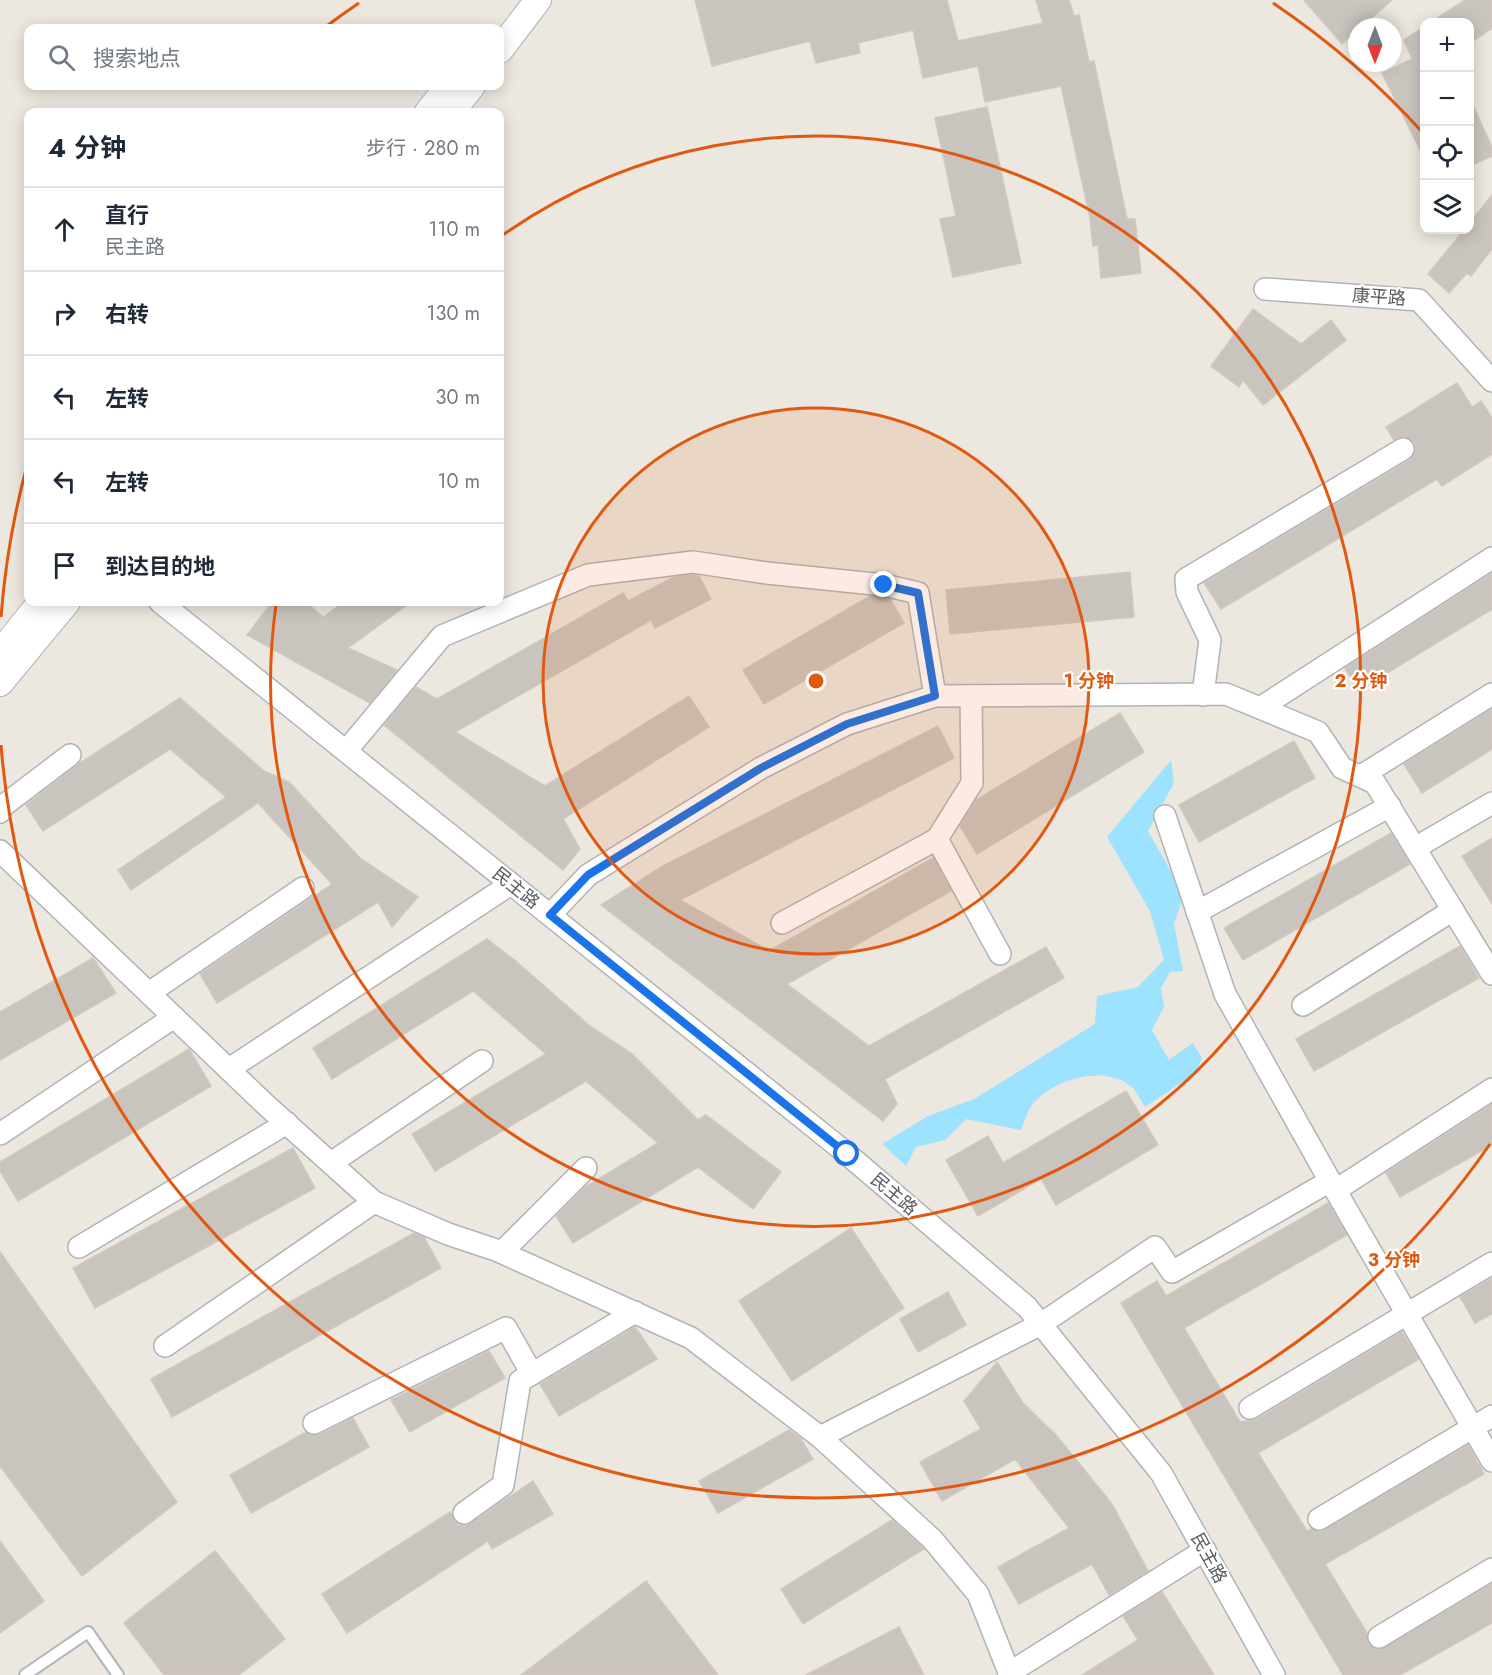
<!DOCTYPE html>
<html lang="zh">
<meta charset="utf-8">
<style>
:root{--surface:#fff;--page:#f6f6f7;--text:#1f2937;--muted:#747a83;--line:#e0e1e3}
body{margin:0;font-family:Jost,"Noto Sans SC",sans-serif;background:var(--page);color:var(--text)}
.controls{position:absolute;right:18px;top:18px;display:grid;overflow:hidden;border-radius:12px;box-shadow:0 3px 15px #0003}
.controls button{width:54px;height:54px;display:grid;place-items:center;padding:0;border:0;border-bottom:2px solid var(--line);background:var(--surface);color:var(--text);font:30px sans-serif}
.compass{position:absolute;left:1348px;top:18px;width:54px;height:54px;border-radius:50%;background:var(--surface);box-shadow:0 3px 15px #0003;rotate:180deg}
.stop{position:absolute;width:18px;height:18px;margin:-14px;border:4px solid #1a73e8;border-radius:50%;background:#fff}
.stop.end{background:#1a73e8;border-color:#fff;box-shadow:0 2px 6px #0008}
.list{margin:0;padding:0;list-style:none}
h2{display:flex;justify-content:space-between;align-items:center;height:78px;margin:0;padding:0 24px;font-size:26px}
h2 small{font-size:20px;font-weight:400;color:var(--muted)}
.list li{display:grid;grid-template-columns:39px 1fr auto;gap:18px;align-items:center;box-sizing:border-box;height:84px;padding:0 24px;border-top:2px solid var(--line)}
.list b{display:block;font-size:22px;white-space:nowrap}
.list p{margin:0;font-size:20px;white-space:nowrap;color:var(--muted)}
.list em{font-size:20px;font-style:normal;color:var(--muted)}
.icon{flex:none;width:33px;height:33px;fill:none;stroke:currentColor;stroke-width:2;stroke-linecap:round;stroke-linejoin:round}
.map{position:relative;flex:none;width:1492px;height:1675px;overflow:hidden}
.search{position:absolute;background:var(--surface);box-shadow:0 3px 15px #0003;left:24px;top:24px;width:480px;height:66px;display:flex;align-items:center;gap:15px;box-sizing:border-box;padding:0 21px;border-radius:12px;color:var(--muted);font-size:22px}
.panel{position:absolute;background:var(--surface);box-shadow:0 3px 15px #0003;left:24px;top:108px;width:480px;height:498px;border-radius:12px}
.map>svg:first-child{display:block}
.water{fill:#9de3ff}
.building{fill:#cac4be;stroke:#d1c8be;stroke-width:1.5}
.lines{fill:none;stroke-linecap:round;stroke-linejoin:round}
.service-casing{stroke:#b0b4b8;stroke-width:14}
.minor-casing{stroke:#b0b4b8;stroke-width:24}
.tertiary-casing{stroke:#b0b4b8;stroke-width:28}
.service{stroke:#fff;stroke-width:10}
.minor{stroke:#fff;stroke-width:21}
.tertiary{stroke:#fff;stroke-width:26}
.route{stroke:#1a73e8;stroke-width:8}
.ring{fill:none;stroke:#e15910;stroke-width:3}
.labels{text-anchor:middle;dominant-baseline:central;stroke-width:4.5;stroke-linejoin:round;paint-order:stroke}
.street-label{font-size:18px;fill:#585e61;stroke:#fff}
.centre{fill:#e15910;stroke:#fff;stroke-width:3}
.ring-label{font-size:18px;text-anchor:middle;font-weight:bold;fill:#e15910;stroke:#fff;stroke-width:4.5;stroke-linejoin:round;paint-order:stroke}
</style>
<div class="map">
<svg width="1492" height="1675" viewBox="0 0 1492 1675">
<rect width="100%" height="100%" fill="#ece7df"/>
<path class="water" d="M1171,760L1174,783L1148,831L1184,895L1174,924L1183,971L1170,972L1161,988L1164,1007L1152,1030L1169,1060L1193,1043L1202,1058L1196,1073L1145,1107C1141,1101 1137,1092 1132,1087C1104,1063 1048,1080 1030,1108C1026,1115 1024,1123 1021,1130L966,1119L945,1140L916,1147L906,1166L882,1144L928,1116L974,1099L1095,1024L1097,996L1138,987L1164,960L1150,911L1107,837Z"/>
<g class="building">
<path d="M695,0H947L958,41L1043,23L1036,0H1069L1074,16L1079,15L1089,62L1094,61L1127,219H1135L1141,273L1101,278L1098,245L1093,246L1090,218L1061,86L985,102L978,66L923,78L913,30L858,43L860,53L816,63L810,41L712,66Z"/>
<path d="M1304,0H1392L1361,27H1357V31L1342,44Z"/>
<path d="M1465,0H1492V28L1470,43V22H1431Z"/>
<path d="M1425,26V160L1382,73L1412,59L1404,40Z"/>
<path d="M1470,99L1492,147V156L1470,166Z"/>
<path d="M987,107L1021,263L953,277L940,219L956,216L935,118Z"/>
<path d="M1492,195V249L1471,276L1467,273L1449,293L1428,274L1464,230H1470V223Z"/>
<path d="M1253,309L1301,344L1331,320L1346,340L1263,405L1243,380L1239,387L1211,366Z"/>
<path d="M1457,383L1472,407L1481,401L1492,418V454L1442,486L1437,479L1221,609L1204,583L1410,460L1416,449L1414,442L1403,436L1394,440L1386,427Z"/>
<path d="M1130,572L1134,617L950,634L946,590Z"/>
<path d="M1492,573V609L1358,691L1345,668Z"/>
<path d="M693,575L699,576L711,599L655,628L651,620L455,732L545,786L689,696L709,727L563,819L580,849L563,870L384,725L416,687L437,699L623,593L628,601L674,577Z"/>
<path d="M870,596L891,600L904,623L764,704L743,670Z"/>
<path d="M272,602H306L323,617L344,602H411L348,648L397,670L370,703L247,635Z"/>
<path d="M180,698L264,771L289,782L360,858L418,897L392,927L378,902L217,1003L200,974L332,884L258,803L131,890L118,870L226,797L170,749L43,831L26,805L80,763Z"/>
<path d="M1492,709V749L1422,793L1404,764Z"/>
<path d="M1120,713L1144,752L977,854L960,826L976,800Z"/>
<path d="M938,726L954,758L680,900L769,951L933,858L951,891L787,984L869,1046L1046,947L1064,978L885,1079L897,1104L883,1121L601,905L663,866Z"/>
<path d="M1294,741L1315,778L1199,842L1179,805Z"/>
<path d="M1391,833L1410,864L1243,960L1224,928Z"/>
<path d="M1492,838V904L1462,856Z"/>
<path d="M487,939L518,963L591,1027L631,1053L698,1120L706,1115L781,1172L753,1209L698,1167L573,1243L556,1216L585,1187L658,1143L586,1081L435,1171L412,1134L546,1054L473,991L332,1079L313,1048Z"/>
<path d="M1460,946L1479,978L1314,1071L1296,1039Z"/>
<path d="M93,958L116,993L0,1060V1012Z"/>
<path d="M189,1049L211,1086L18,1201L0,1171V1162Z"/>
<path d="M1126,1091L1158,1145L1056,1205L1041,1179L978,1216L946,1160L988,1136L1003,1163Z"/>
<path d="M1492,1104V1145L1400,1197L1386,1173Z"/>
<path d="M293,1148L315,1188L95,1308L73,1268Z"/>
<path d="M1328,1203L1347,1235L1184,1328L1240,1422L1257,1419L1402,1332L1419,1359L1258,1453L1307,1531L1311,1529L1320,1532L1468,1445L1484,1474L1325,1564L1367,1633L1368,1644L1379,1650L1492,1584V1623L1400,1675H1343L1121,1303L1157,1281L1166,1296Z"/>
<path d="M851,1228L904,1308L792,1381L739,1301Z"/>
<path d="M414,1233L424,1237L441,1268L172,1417L151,1379Z"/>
<path d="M0,1252L177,1502L82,1576L0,1466Z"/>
<path d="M1492,1278V1314L1475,1323L1460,1297Z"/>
<path d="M948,1292L966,1325L918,1352L900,1319Z"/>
<path d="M635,1327L657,1359L559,1416L540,1384Z"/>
<path d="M489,1351L505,1378L410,1432L391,1400Z"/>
<path d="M997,1362L1023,1403L1057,1436L1112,1504L1148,1571L1109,1595L1092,1564L1019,1604L998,1567L1069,1528L1015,1459L942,1501L920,1462L981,1429L964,1401Z"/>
<path d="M353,1418L369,1447L251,1513L230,1475L306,1432L319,1435Z"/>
<path d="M789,1430L801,1439L813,1459L718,1513L699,1481Z"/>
<path d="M533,1481L553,1514L492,1549L488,1541L347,1633L322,1594L450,1512L458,1525L466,1526Z"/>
<path d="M892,1520L924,1549L803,1624L781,1589Z"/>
<path d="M0,1541L44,1601L0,1633Z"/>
<path d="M215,1551L285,1639L239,1675H164L124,1623Z"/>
<path d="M646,1581L718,1675H521Z"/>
<path d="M1162,1592L1214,1675H1082L1138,1640L1123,1616Z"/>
<path d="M899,1627L924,1675H806Z"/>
</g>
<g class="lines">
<g class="service-casing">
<path id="service" d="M25,1675L88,1632L118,1675"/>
</g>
<g class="minor-casing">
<g id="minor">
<path d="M1265,289L1419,300L1492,381"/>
<path d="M160,602L840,1148L1027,1307L1161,1473L1274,1675"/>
<path d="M1203,695L1210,640L1187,592L1186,579L1403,449"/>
<path d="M971,696L972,783L937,839L1000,954"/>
<path d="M1260,708L1492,558"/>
<path d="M346,751L442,636L588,575L693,562L767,573L884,585L918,593L935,696"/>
<path d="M1361,776L1492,694"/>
<path d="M0,812L3,806L70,755"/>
<path d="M1165,816L1225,994L1330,1181"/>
<path d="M1415,848L1492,803"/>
<path d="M0,851L266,1105L374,1202L448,1234L496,1250L691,1338L820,1437L932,1539L978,1594L1010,1675"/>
<path d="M1197,912L1390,806"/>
<path d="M550,915L588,875L761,768L847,724L935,696L1226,694L1318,732L1342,768L1375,783L1492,974"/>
<path d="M782,923L937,839"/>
<path d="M149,993L303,888"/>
<path d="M1303,1005L1453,910"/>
<path d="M229,1069L511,884"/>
<path d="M0,1134L174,1017"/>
<path d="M331,1163L482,1061"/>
<path d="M1336,1190L1492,1089"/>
<path d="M79,1247L287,1123"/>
<path d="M502,1252L586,1168"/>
<path d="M165,1346L374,1202"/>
<path d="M1250,1408L1492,1263"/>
<path d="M314,1423L506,1328L532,1374"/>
<path d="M820,1437L1041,1324L1155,1247L1172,1272L1330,1181L1492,1461"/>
<path d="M464,1513L503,1485L520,1381L635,1312"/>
<path d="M1319,1519L1492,1416"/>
<path d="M1379,1637L1492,1569"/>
<path d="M1009,1673L1205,1550"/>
</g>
</g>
<g class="tertiary-casing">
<g id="tertiary">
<path d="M500,50L538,0"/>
<path d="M428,112L449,86"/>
<path d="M451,112L472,86"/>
<path d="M0,653L41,602"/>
<path d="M0,683L67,602"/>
</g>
</g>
<use href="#service" class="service"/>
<use href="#minor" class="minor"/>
<use href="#tertiary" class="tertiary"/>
</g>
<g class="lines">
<path class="route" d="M847,1154L550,915L588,875L761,768L847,724L935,696L918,593L884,585"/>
</g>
<circle cx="816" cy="681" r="273" fill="#e15910" fill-opacity=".12"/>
<g class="ring">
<circle cx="816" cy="681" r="273"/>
<path d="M500 237A545 545 0 1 1 276 605"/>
<path d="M1490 1144A818 818 0 0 1 1 745M1 617A818 818 0 0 1 28 462M324 28A818 818 0 0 1 359 3M1273 3A818 818 0 0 1 1424 134"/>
</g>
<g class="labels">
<g class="street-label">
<text transform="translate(1379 297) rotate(4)">康平路</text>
<text transform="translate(516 888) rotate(39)">民主路</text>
<text transform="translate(894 1194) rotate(40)">民主路</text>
<text transform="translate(1209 1558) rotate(61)">民主路</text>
</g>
</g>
<circle cx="816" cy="681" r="9" class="centre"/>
<g class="ring-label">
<text x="1089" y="687">1 分钟</text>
<text x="1361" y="687">2 分钟</text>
<text x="1394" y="1266">3 分钟</text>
</g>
</svg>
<div class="controls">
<button>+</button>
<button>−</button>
<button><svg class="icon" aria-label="locate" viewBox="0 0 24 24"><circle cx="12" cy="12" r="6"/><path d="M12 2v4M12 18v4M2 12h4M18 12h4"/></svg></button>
<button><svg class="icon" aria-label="layers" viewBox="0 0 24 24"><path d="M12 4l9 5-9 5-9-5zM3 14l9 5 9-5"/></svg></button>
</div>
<svg class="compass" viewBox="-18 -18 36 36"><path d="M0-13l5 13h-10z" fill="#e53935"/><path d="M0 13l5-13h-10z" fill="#747a83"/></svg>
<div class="stop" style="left:847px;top:1154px"></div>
<div class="stop end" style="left:884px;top:585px"></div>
<div class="search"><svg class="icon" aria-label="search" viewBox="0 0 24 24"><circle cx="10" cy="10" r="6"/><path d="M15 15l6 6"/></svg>搜索地点</div>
<section class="panel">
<h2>4 分钟<small>步行 · 280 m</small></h2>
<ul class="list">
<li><svg class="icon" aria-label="ahead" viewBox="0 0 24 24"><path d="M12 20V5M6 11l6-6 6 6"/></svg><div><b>直行</b><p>民主路</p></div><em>110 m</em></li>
<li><svg class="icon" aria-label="right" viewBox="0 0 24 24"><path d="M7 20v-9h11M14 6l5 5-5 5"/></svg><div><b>右转</b></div><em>130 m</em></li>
<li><svg class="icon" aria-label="left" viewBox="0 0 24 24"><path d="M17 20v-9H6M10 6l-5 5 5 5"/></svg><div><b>左转</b></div><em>30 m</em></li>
<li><svg class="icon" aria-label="left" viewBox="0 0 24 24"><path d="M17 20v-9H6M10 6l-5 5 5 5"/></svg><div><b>左转</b></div><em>10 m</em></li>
<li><svg class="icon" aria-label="arrive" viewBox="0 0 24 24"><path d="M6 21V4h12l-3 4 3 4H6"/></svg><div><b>到达目的地</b></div></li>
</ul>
</section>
</div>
